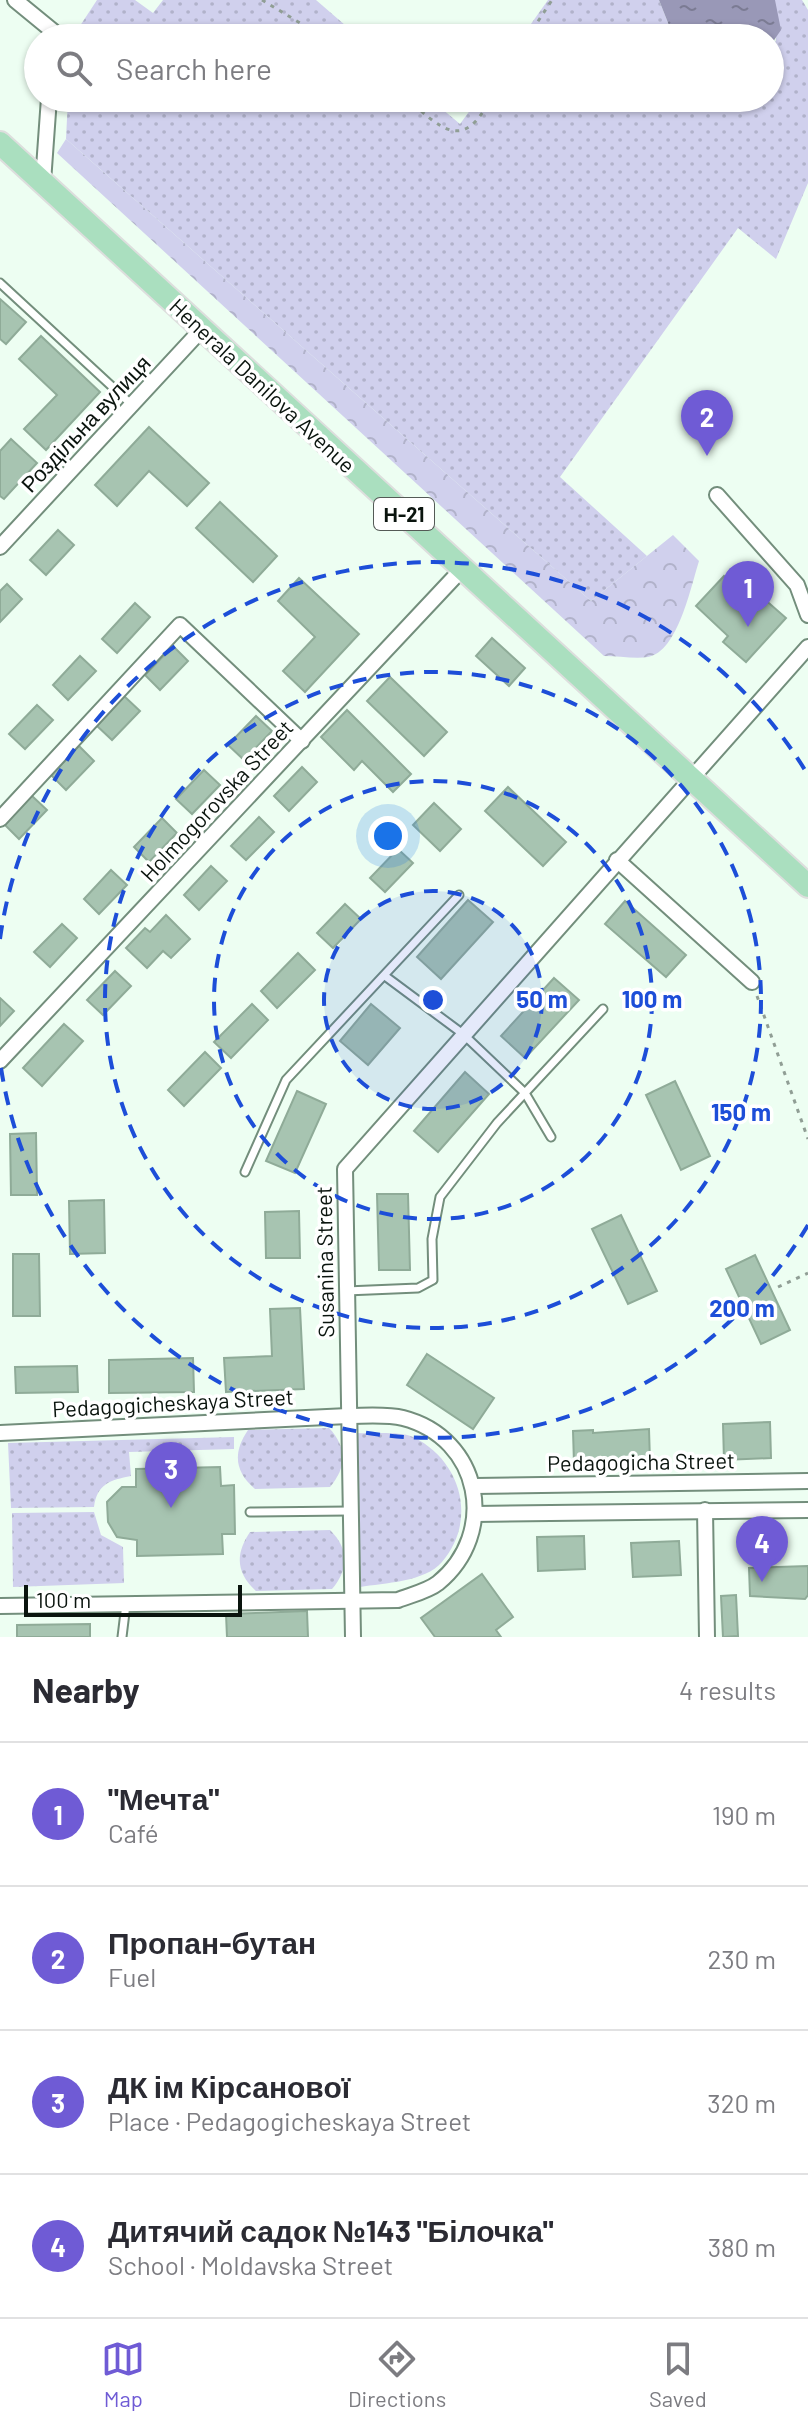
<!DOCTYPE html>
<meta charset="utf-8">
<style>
:root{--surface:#fff;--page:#f2f2f3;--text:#2b2b33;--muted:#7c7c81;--line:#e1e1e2;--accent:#6f5bd5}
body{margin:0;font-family:Barlow,sans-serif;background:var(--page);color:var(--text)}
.scale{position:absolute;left:24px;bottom:20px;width:218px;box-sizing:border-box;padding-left:8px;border:4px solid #0a140e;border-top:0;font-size:22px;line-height:28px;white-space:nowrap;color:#0a140e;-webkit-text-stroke:6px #fff;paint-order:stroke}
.you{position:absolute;left:388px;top:836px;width:28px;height:28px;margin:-20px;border:6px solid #fff;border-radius:50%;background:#1a73e8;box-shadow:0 0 0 12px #1a73e833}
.badge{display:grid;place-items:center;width:52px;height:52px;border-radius:50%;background:var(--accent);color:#fff;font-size:26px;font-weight:700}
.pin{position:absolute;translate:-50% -66px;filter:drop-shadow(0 2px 4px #0008)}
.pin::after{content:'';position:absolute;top:42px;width:28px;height:24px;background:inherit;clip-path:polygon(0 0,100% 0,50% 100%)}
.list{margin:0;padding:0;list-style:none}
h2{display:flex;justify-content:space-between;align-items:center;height:104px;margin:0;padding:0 32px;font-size:34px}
h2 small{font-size:26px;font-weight:400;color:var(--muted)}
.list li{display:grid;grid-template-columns:52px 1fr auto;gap:24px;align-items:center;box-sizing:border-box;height:144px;padding:0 32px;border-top:2px solid var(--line)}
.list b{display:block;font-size:30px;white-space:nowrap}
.list p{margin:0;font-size:26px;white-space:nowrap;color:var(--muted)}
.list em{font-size:26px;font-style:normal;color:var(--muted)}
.icon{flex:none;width:44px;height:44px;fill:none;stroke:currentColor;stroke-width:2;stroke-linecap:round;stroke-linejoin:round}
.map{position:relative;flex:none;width:808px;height:1637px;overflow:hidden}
.search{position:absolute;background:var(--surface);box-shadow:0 2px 6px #0004;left:24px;right:24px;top:24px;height:88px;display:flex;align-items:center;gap:20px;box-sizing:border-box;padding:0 28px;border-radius:44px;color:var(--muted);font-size:30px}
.sheet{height:680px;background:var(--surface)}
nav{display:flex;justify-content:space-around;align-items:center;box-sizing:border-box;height:112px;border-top:2px solid var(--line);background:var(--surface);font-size:22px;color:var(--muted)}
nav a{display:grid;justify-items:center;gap:4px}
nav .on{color:var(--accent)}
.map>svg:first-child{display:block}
.grass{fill:url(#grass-dots)}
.forest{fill:url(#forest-crowns)}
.water{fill:url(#water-ripples)}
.building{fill:#a7c4b1;stroke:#8fab98;stroke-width:2}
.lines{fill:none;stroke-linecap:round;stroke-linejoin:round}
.service-casing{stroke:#738e7c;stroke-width:11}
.minor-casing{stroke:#738e7c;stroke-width:18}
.primary-casing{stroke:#dddedd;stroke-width:26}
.path{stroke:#909e95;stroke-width:3;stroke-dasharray:4 6;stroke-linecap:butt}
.service{stroke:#fff;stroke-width:7}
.minor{stroke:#fff;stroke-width:14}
.primary{stroke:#aadfbf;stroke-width:22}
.ring{fill:none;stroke:#1d4ed8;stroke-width:4;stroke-dasharray:14 10}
.labels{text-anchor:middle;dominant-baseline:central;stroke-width:7;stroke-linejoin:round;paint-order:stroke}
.shield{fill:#fff;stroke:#545a56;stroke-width:2}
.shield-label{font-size:20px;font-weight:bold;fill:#0a140e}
.street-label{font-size:22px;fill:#0a140e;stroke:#fff}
.centre{fill:#1d4ed8;stroke:#fff;stroke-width:4}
.ring-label{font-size:24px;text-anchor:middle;font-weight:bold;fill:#1d4ed8;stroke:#fff;stroke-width:7;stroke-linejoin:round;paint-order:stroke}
</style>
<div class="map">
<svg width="808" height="1637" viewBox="0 0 808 1637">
<defs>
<pattern id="grass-dots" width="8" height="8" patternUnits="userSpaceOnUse" patternTransform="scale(2)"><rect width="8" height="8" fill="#d0d0ed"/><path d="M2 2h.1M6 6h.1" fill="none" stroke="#b1b2ca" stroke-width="1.8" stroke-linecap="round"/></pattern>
<pattern id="forest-crowns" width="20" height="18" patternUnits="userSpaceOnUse" patternTransform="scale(2)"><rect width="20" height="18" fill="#d0d0ed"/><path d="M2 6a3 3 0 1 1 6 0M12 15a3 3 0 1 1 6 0" fill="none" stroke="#b1b2ca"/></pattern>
<pattern id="water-ripples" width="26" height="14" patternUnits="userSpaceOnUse" patternTransform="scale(2)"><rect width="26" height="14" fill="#9998b7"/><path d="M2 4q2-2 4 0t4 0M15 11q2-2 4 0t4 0" fill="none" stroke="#7b7b93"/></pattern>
</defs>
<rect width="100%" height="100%" fill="#edfef2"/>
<g class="grass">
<path d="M97,0H135L153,13L163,0H316L360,38H72Z"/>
<path d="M548,0H659L674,38H521Z"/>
<path d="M774,0H802L808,10V183L776,259L738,228L560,477L647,556L591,601L66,139L68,98H429L460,124L479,98H770V46L776,41Z"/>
<path d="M329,1428C347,1447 347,1467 330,1487L255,1489C234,1471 233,1452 248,1430Z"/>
<path d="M357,1433C373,1434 398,1431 413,1437C461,1460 478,1520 442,1562C425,1582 384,1583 360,1587Z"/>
<path d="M234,1437V1449L129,1452L131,1476C110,1480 97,1484 94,1507L11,1508L8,1443Z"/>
<path d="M94,1512L101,1535L123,1547L124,1583L13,1587L12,1513Z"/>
<path d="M330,1530C349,1549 349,1569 332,1589L256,1591C236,1573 235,1554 250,1532Z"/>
</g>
<path class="forest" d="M66,139L591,601L673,535L699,561C691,586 678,652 648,657C635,659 618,656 604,656L57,153Z"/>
<path class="water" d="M659,0H775L781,30L770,46V38H674Z"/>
<g class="building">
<path d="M0,299L26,322L6,344L0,339Z"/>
<path d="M41,336L100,392L46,450L24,429L57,395L19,359Z"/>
<path d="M149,427L209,483L187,506L149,471L117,506L95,485Z"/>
<path d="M11,439L37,463L4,499L0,496V451Z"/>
<path d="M220,502L277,556L253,582L196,528Z"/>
<path d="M58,530L74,545L46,575L30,560Z"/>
<path d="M724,576L756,606L763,598L786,618L746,662L723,642L728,636L696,606Z"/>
<path d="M299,578L359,634L305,692L283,671L315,637L278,601Z"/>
<path d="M7,584L22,599L0,622V591Z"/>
<path d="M135,603L150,617L117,653L102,639Z"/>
<path d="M492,638L525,668L509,686L476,656Z"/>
<path d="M173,646L188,661L160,690L145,675Z"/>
<path d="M80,656L96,671L68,700L53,685Z"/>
<path d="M390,677L447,732L424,756L367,701Z"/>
<path d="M124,696L140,711L112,740L96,725Z"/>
<path d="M37,705L53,720L25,749L9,734Z"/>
<path d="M347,710L411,774L393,792L362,761L354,770L321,737Z"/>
<path d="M256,716L272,731L244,760L228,745Z"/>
<path d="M79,746L94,761L66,790L51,775Z"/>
<path d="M302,767L317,782L289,811L274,796Z"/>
<path d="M204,770L220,785L192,814L176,799Z"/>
<path d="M508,787L566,842L543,866L485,811Z"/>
<path d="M31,795L47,810L19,839L4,824Z"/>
<path d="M434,803L461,829L440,851L413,825Z"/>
<path d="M259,817L274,832L246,860L231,846Z"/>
<path d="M162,818L177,833L149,862L134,847Z"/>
<path d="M398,849L413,863L385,892L370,878Z"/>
<path d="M211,866L227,881L199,910L184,895Z"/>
<path d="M111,870L127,885L99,914L84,899Z"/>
<path d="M468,900L493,922L441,979L417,957Z"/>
<path d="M625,901L686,955L666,977L605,924Z"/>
<path d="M345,904L361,919L333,948L317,933Z"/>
<path d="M166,915L190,939L171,958L163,951L147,968L126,948L145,928L150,932Z"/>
<path d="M62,924L77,938L50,967L34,952Z"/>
<path d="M298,953L315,970L277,1008L261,991Z"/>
<path d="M115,971L131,986L103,1015L87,1000Z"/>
<path d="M554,978L579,1000L525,1058L501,1036Z"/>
<path d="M0,998L14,1011L0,1026Z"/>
<path d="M252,1004L268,1020L231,1058L214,1042Z"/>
<path d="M371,1004L400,1028L368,1065L340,1041Z"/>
<path d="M64,1024L83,1041L42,1086L23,1068Z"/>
<path d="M205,1052L221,1068L184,1106L168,1090Z"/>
<path d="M465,1072L489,1094L438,1152L414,1131Z"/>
<path d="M675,1081L710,1156L681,1170L646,1095Z"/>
<path d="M297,1091L326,1104L295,1173L266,1161Z"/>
<path d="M36,1133L37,1195H11L10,1134Z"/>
<path d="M377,1194H408L410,1270H379Z"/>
<path d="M104,1200L105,1253L70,1254L69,1201Z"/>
<path d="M299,1211L300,1258H266L265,1212Z"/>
<path d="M621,1215L657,1291L628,1304L592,1229Z"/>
<path d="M13,1254H39L40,1316H13Z"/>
<path d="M755,1255L790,1330L761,1344L726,1269Z"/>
<path d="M300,1308L304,1389L226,1392L224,1358L272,1356L270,1309Z"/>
<path d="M427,1354L494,1398L473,1429L407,1385Z"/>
<path d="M193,1358L194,1392L109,1393V1360Z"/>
<path d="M77,1366L78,1392L16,1393L15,1367Z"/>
<path d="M770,1422L771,1458L724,1460L723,1424Z"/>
<path d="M649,1429L650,1462L574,1463L573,1431L593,1430V1433Z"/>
<path d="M220,1467L221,1486L234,1485L235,1534H222L223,1554L137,1556V1540L117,1537L108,1522L107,1502L122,1487H136V1469Z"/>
<path d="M584,1536L585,1569L538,1571L537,1537Z"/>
<path d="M679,1541L681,1575L633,1577L631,1543Z"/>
<path d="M808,1566V1595L805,1599L750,1596L749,1568Z"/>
<path d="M482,1574L513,1617L496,1630L501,1637H435L421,1618Z"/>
<path d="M736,1595L738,1636L723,1637L721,1596Z"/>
<path d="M307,1611L308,1637H227L226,1614Z"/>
<path d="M90,1624V1637H17V1625Z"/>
</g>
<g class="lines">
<g class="service-casing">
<g id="service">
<path d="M0,283L132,405"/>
<path d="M385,976L463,1034L525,1093L551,1137"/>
<path d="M245,1172L286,1080L459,895"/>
<path d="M346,1291L418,1288L433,1280L432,1239L440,1197L497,1123L603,1009"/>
<path d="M250,1512L349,1511"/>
<path d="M122,1637L126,1604"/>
</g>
</g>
<g class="minor-casing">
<g id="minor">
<path d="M15,0L54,32V38"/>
<path d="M43,182L49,98"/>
<path d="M717,495L797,585L808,615"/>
<path d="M0,547L202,329"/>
<path d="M0,819L180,625L302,741"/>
<path d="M617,860L752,982"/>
<path d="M0,1061L463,568"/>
<path d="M0,1433L348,1416C365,1416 387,1414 403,1418C481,1438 499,1533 438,1583C428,1591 411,1595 398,1600L0,1606"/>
<path d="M475,1486L808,1481"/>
<path d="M705,1510L707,1637"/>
<path d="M476,1514L808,1510"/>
<path d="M353,1637L345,1169L808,647"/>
</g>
</g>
<g class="primary-casing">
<path id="primary" d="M0,143L808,886"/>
</g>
<g class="path">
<path d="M262,0L325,38"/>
<path d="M527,38L552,0"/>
<path d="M406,98C442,129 463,153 491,98"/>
<path d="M757,996L808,1139"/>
<path d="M778,1287L808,1273"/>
</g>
<use href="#service" class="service"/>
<use href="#minor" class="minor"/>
<use href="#primary" class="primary"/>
</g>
<circle cx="433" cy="1000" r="109" fill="#1d4ed8" fill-opacity=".12"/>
<g class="ring">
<circle cx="433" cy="1000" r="109"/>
<circle cx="433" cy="1000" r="219"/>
<circle cx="433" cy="1000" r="328"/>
<path d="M808 1225A437 437 0 0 1 0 1061M0 939A437 437 0 0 1 808 775"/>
</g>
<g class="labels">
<rect class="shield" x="374" y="498" width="60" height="32" rx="6"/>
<g class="shield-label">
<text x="404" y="514">Н-21</text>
</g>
<g class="street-label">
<text transform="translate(263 385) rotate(43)">Henerala Danilova Avenue</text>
<text transform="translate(85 423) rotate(-47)">Роздільна вулиця</text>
<text transform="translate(216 800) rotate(-47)">Holmogorovska Street</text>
<text transform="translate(324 1262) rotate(-91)">Susanina Street</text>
<text transform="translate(173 1402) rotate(-3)">Pedagogicheskaya Street</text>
<text transform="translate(641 1461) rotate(-1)">Pedagogicha Street</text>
</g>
</g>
<circle cx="433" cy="1000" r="12" class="centre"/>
<g class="ring-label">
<text x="542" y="1008">50 m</text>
<text x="652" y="1008">100 m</text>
<text x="741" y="1121">150 m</text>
<text x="742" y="1317">200 m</text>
</g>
</svg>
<div class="scale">100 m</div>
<div class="you"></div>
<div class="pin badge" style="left:748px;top:627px">1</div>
<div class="pin badge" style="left:707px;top:456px">2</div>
<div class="pin badge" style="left:171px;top:1508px">3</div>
<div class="pin badge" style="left:762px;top:1582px">4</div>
<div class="search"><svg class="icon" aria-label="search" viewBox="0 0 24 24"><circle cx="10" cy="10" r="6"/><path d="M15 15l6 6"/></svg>Search here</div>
</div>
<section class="sheet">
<h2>Nearby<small>4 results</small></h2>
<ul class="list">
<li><span class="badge">1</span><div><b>&quot;Мечта&quot;</b><p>Café</p></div><em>190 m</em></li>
<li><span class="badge">2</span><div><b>Пропан-бутан</b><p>Fuel</p></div><em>230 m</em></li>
<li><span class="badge">3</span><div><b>ДК ім Кірсанової</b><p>Place · Pedagogicheskaya Street</p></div><em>320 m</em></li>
<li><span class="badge">4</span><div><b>Дитячий садок №143 &quot;Білочка&quot;</b><p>School · Moldavska Street</p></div><em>380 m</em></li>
</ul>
</section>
<nav>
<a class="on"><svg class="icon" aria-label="map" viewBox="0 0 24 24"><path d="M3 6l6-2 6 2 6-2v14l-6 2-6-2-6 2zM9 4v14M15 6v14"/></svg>Map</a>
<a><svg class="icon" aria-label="directions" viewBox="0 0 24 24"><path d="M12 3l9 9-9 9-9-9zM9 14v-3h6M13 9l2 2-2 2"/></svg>Directions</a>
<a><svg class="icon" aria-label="saved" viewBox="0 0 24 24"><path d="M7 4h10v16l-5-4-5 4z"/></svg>Saved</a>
</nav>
